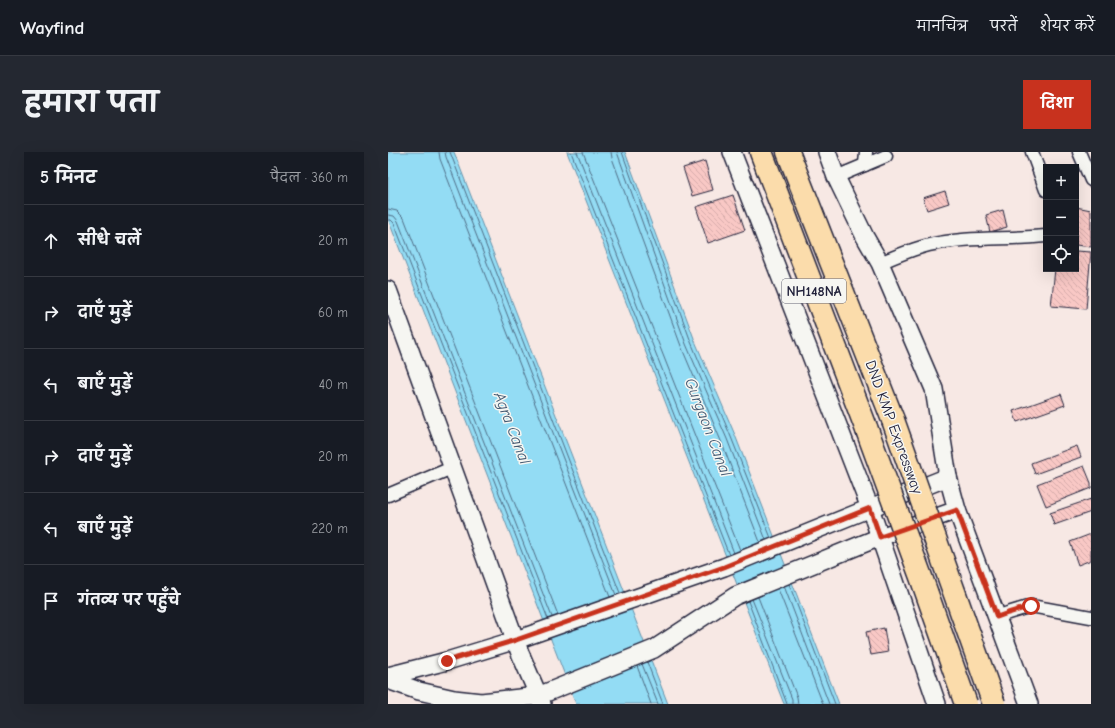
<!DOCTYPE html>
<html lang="hi">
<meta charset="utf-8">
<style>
:root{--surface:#171b24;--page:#242831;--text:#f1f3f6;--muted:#9ea1a6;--line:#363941;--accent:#c8321e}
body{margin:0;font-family:"Comic Neue","Playpen Sans Deva",sans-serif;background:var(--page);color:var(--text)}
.controls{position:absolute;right:12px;top:12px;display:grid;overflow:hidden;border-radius:0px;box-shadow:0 4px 16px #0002}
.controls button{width:36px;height:36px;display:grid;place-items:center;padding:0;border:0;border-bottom:1px solid var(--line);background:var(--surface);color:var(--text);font:20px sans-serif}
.stop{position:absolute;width:12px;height:12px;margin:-9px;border:3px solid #c8321e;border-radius:50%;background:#fff}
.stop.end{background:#c8321e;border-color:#fff;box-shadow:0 1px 4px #0008}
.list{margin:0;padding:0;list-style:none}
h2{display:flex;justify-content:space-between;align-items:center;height:52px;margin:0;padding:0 16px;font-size:17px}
h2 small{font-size:13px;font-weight:400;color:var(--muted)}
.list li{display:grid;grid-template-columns:26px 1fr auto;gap:12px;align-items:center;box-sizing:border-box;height:72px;padding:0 16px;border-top:1px solid var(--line)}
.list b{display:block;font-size:15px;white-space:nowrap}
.list em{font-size:13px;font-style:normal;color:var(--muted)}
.icon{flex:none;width:22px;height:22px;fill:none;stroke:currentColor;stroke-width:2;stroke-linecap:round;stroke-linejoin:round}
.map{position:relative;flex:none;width:703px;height:552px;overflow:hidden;border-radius:0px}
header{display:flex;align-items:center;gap:24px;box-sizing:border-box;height:56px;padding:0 20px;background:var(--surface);border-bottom:1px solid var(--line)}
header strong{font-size:19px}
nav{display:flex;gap:22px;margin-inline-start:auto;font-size:14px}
.intro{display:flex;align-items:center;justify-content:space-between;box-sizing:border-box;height:96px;padding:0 24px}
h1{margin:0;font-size:28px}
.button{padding:10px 18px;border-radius:0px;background:var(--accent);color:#fff;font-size:14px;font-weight:700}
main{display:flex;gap:24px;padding:0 24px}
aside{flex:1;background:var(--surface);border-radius:0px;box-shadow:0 4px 16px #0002}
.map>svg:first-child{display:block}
.water{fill:#93dcf4;stroke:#6692aa}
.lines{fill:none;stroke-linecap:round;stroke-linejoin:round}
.shore{stroke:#4f6c85;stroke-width:1}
.building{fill:url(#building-back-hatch);stroke:#22223b}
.street-casing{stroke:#22223b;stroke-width:15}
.secondary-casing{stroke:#22223b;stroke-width:20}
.highway-casing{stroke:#22223b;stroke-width:25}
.street{stroke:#f6f6f2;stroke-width:12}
.secondary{stroke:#f6f6f2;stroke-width:17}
.highway{stroke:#fbdcab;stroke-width:22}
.highway-bridge-casing{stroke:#22223b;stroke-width:25;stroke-linecap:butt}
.highway-bridge{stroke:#fbdcab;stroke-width:22}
.route{stroke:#c8321e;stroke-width:5}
.labels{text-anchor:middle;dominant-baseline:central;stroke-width:3;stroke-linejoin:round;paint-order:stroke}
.shield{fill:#f6f6f2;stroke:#626272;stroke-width:1}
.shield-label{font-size:14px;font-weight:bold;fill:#22223b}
.street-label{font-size:15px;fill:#22223b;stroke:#f6f6f2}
.water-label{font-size:16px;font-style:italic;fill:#445a72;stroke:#f6f6f2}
</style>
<header>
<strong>Wayfind</strong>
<nav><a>मानचित्र</a><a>परतें</a><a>शेयर करें</a></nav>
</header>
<div class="intro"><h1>हमारा पता</h1><a class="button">दिशा</a></div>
<main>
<aside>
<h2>5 मिनट<small>पैदल · 360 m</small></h2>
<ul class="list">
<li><svg class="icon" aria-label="ahead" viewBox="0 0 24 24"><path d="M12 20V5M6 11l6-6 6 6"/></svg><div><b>सीधे चलें</b></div><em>20 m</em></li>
<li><svg class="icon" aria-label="right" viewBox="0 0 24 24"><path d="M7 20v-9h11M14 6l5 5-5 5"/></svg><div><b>दाएँ मुड़ें</b></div><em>60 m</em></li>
<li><svg class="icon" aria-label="left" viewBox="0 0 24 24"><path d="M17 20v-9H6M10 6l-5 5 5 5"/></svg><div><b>बाएँ मुड़ें</b></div><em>40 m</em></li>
<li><svg class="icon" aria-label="right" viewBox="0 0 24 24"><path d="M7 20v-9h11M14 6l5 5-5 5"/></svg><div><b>दाएँ मुड़ें</b></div><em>20 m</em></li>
<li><svg class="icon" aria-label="left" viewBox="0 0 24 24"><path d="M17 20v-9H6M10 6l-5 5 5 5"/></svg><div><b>बाएँ मुड़ें</b></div><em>220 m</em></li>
<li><svg class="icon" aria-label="arrive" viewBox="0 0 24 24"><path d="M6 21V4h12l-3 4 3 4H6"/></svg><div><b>गंतव्य पर पहुँचे</b></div></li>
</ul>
</aside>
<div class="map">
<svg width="703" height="552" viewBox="0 0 703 552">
<defs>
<pattern id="building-back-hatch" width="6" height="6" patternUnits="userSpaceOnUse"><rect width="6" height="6" fill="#f9c8c5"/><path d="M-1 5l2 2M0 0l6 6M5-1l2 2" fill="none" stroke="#d5acaa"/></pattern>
</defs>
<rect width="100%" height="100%" fill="#f7e8e4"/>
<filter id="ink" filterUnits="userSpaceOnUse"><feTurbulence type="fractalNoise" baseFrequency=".025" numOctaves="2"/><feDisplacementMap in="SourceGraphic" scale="8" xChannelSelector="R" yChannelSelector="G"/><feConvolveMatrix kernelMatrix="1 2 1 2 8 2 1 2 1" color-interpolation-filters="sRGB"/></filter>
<g filter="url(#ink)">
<g class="water">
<path d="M0,0H66L280,552H188L0,67Z"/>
<path d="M179,0H237L307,189L347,283L451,552H396Z"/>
</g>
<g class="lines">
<g class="shore">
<path d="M51,0L52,7L222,445"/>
<path d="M57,0L58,5L228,443"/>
<path d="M62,0L232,441"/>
<path d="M183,0L341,403"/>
<path d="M189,0L346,401"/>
<path d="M195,0L352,398"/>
<path d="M223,0L224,6L293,194L333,289L372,390"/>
<path d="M229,0L298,192L339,287L378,388"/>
<path d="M234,0L303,190L343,285L383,386"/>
<path d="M0,57L9,59L16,66L170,463"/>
<path d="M0,63L6,64L10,69L164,465"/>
<path d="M0,68H3L6,71L160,467"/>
<path d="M401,432L447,552"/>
<path d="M396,434L441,552"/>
<path d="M390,437L435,552"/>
<path d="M370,445L409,545L410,552"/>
<path d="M364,447L404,547V552"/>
<path d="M360,449L399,552"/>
<path d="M259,510L275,552"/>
<path d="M254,512L270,552"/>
<path d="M249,514L263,552"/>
</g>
</g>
<g class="building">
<path d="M317,9L325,38L304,44L295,16Z"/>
<path d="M557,39L561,51L539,58L535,46Z"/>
<path d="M345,43L357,78L320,91L308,55Z"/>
<path d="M688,55L703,58V95L688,93Z"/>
<path d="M615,58L619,75L602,80L598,63Z"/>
<path d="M688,99L703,100L698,157L663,154L667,117H688Z"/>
<path d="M673,242L677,253L629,270L625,259Z"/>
<path d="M689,294L693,305L647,322L643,311Z"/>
<path d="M696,314L703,331V336L658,354L649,332Z"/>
<path d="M703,347V360L666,373L662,361Z"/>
<path d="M703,382V408L690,413L682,390Z"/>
<path d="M496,476L500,500L483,503L478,480Z"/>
</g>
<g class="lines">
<g class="street-casing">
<g id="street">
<path d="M644,0L658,38"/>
<path d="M691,0L703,28"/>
<path d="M477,13L478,0"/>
<path d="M448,25L498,4"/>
<path d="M492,111C508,104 524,97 541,93C579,84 620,88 658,84"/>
<path d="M0,343L66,315"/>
<path d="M609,465L620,461L643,454L703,465"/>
</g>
</g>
<g class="secondary-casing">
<g id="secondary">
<path d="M344,0L482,356L549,552"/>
<path d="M439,0L448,25L477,85L492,111L546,237L560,325L569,358L641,552"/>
<path d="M0,138L132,501L154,552"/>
<path d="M0,524L59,509L128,488L336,415L482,356L560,325"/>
<path d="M0,528L31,539L66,547L93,550L150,544L266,497L347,444L492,385L569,358"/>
</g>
</g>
<g class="highway-casing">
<g id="highway">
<path d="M373,0L479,278"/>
<path d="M400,0L505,268"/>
</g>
</g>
<use href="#street" class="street"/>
<use href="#secondary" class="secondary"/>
<use href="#highway" class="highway"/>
<g class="highway-bridge-casing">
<g id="highway-bridge">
<path d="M505,268L606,552"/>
<path d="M479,278L533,425L578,552"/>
</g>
</g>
<use href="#highway-bridge" class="highway-bridge"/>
</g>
</g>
<g class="lines" filter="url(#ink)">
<path class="route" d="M59,509L128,488L336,415L482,356L492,385L569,358L609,465L620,461L643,454"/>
</g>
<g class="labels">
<rect class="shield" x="394" y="127" width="64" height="24" rx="3"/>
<g class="shield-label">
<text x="426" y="139">NH148NA</text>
</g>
<g class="street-label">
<text transform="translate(506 275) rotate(70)">DND KMP Expressway</text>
</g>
<g class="water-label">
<text transform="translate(320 275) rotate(69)">Gurgaon Canal</text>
<text transform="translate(124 276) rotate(69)">Agra Canal</text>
</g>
</g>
</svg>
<div class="controls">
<button>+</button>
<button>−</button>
<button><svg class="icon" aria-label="locate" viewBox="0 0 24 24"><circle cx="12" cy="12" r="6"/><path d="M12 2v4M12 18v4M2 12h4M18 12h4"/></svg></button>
</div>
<div class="stop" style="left:643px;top:454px"></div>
<div class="stop end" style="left:59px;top:509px"></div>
</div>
</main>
